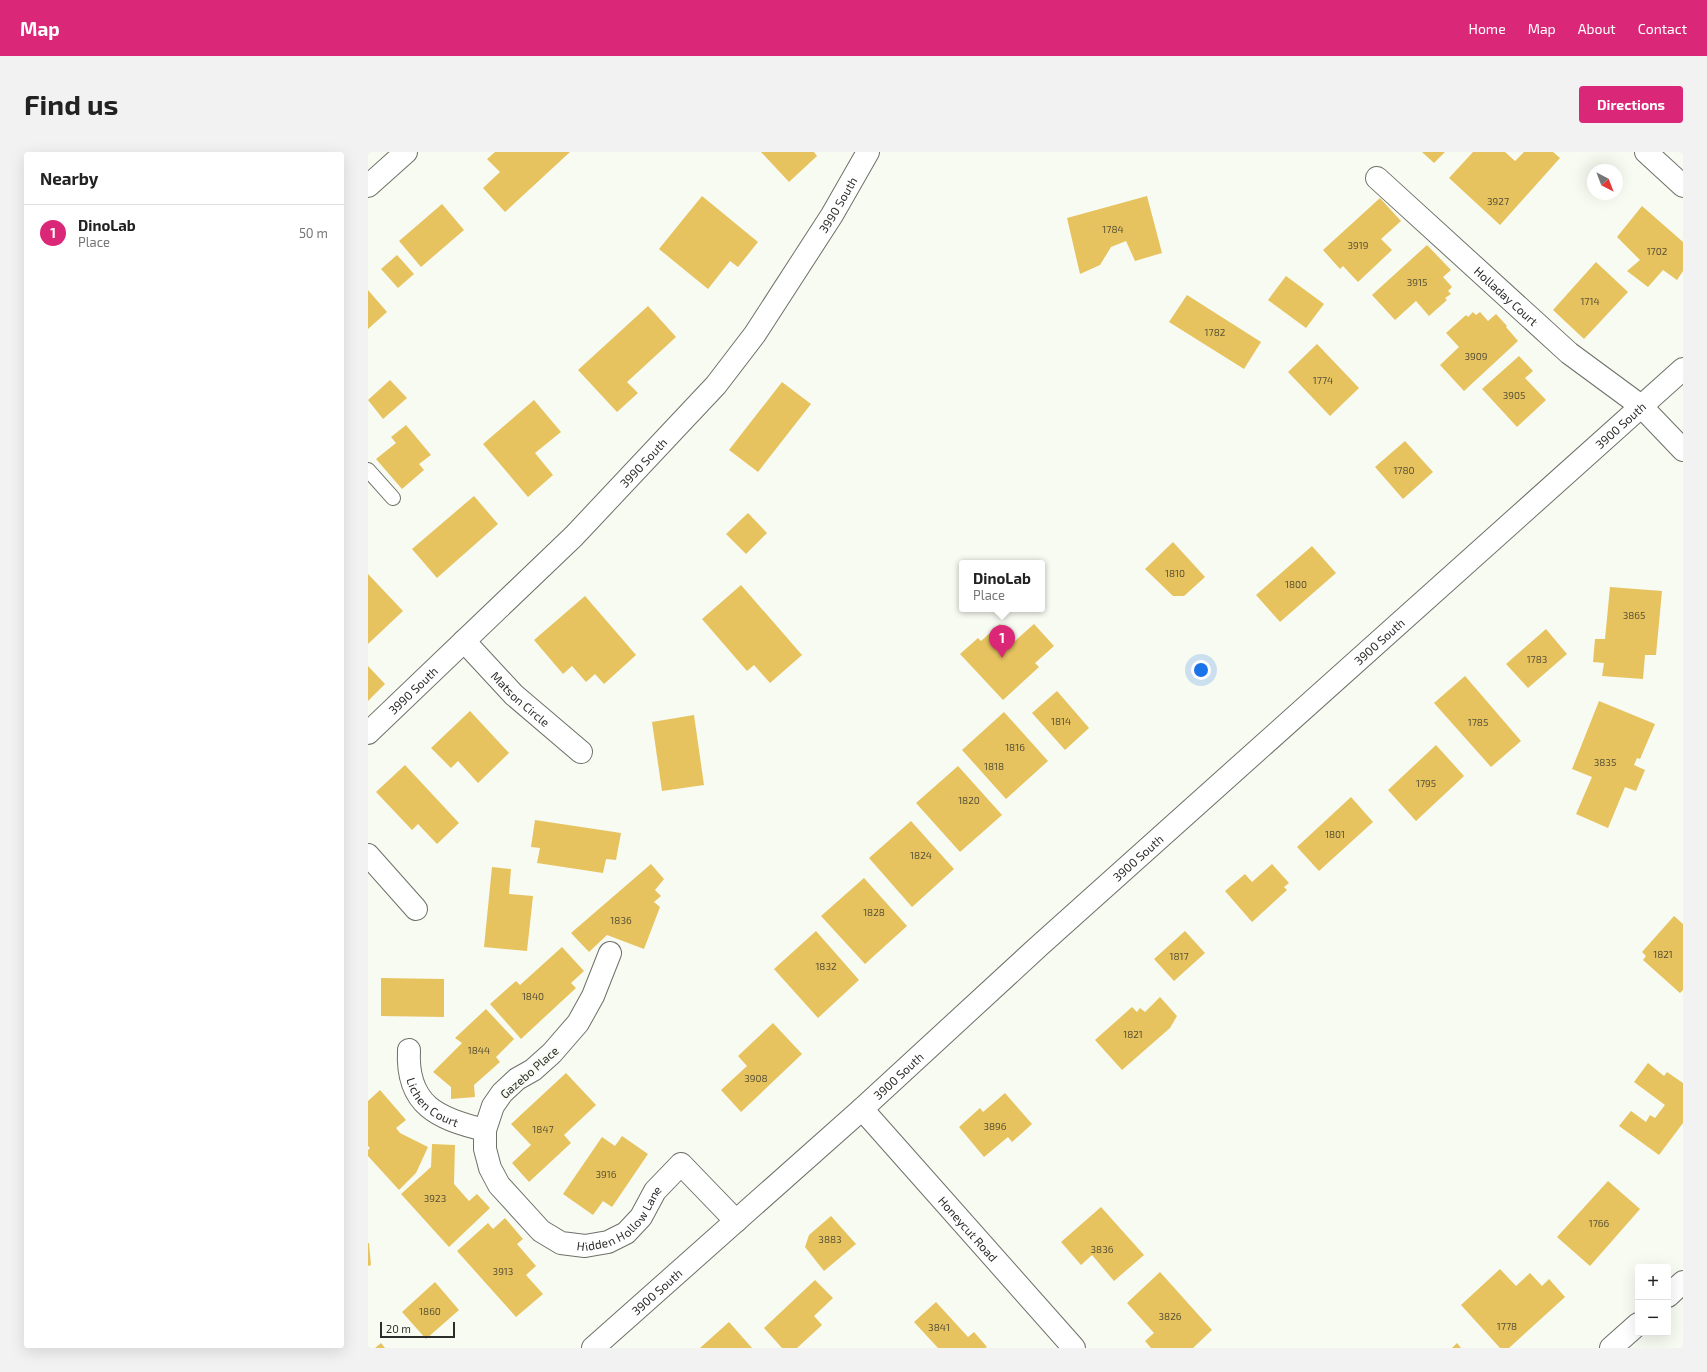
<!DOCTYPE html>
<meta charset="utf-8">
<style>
:root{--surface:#fff;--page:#f2f2f2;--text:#222;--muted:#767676;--line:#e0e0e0;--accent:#db2777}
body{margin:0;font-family:"Exo 2",sans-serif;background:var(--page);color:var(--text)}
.controls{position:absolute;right:12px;bottom:12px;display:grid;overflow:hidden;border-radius:4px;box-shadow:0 4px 16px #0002}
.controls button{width:36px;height:36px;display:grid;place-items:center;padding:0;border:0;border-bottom:1px solid var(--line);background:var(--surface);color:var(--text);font:20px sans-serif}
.compass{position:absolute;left:1219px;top:12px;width:36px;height:36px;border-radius:50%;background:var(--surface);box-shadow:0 4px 16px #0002;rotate:138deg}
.scale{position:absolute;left:12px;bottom:10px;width:75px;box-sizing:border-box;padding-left:4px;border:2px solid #2c2d2a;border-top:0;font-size:11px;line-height:14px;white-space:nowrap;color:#2c2d2a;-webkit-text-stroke:3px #f8fbf2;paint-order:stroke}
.you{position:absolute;left:833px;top:518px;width:14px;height:14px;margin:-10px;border:3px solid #fff;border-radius:50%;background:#1a73e8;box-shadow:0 0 0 6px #1a73e833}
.badge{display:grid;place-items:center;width:26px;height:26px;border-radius:50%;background:var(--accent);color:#fff;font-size:13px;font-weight:700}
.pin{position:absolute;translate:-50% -33px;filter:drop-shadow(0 1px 2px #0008)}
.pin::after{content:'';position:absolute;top:21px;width:14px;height:12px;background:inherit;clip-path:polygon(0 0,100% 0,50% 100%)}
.popup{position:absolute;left:591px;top:408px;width:86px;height:52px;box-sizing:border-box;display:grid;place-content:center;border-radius:4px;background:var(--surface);filter:drop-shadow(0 1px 3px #0005);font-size:13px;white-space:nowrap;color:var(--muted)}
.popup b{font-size:15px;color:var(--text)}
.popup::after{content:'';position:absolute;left:50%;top:100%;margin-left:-8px;border:8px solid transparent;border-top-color:var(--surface)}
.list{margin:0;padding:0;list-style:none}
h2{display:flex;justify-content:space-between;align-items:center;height:52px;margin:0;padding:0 16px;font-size:17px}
h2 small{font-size:13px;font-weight:400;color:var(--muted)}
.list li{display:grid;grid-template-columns:26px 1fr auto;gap:12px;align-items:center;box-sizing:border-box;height:56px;padding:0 16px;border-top:1px solid var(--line)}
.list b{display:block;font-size:15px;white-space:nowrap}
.list p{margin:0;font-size:13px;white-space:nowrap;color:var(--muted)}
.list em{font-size:13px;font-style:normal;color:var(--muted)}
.map{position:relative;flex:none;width:1315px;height:1196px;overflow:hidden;border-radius:4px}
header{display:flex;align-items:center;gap:24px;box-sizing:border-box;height:56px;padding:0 20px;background:var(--accent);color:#fff}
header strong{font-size:19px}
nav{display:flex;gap:22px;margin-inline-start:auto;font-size:14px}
.intro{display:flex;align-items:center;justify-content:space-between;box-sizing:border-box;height:96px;padding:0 24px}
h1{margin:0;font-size:28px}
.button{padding:10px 18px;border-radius:4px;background:var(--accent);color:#fff;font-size:14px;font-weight:700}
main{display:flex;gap:24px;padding:0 24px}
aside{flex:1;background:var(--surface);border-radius:4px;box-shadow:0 4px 16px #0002}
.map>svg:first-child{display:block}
.building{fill:#e6c35f}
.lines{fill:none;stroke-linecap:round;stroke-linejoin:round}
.service-casing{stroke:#6d7068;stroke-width:16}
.minor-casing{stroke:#6d7068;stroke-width:24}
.secondary-casing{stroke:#6d7068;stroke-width:24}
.service{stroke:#fff;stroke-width:14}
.minor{stroke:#fff;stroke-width:22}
.secondary{stroke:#fff;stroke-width:22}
.labels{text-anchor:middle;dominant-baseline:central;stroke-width:4;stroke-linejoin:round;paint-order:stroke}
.number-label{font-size:10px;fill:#5a5237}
.street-label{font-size:12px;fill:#2c2d2a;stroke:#f8fbf2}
</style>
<header>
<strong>Map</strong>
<nav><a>Home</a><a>Map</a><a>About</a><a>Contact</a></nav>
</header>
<div class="intro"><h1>Find us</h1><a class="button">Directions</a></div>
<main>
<aside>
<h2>Nearby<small></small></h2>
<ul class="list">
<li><span class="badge">1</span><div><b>DinoLab</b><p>Place</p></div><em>50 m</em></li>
</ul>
</aside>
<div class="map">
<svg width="1315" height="1196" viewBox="0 0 1315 1196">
<rect width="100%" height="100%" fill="#f8fbf2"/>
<g class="building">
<path d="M127,0H202L137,60L115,36L132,20L119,7Z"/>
<path d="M393,0H446L449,4L421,30Z"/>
<path d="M1054,0H1077L1066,11Z"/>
<path d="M1105,0H1137L1147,9L1156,0H1185L1192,6L1132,73L1081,26Z"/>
<path d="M334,44L390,90L370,115L362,109L340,137L291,97Z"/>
<path d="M779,44L794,101L767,109L758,89L743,95L732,113L712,122L699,66Z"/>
<path d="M1012,46L1033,69L1013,87L1024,98L990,130L975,114L972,117L955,98Z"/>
<path d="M74,52L96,78L53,115L31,89Z"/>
<path d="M1274,54L1315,90V119L1309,128L1295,118L1280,135L1259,119L1272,108L1249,85Z"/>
<path d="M1059,93L1083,118L1075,125L1084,135L1080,139L1083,142L1077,146L1079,148L1061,164L1048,149L1027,168L1004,143Z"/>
<path d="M29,103L46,122L30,136L13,117Z"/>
<path d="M1228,110L1260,140L1216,187L1185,158Z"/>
<path d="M918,124L956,152L938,176L900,148Z"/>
<path d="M0,138L19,160L0,177Z"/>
<path d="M819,143L893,190L876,217L801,170Z"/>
<path d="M280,154L308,185L259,230L270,241L249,260L210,218Z"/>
<path d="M1105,160L1108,163L1112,160L1120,169L1128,162L1139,174L1138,175L1150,189L1096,239L1072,213L1091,195L1078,181L1098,163L1100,165Z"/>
<path d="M949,192L991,236L962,264L920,220Z"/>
<path d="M1151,204L1165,219L1157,226L1178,248L1149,275L1114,237Z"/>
<path d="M22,228L39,246L15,267L0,248Z"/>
<path d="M414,230L443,252L390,320L361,298Z"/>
<path d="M166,248L193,280L167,301L185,323L160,345L115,292Z"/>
<path d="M38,273L63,303L51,312L56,318L34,337L8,307L28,291L23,285Z"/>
<path d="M1037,289L1065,320L1035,347L1007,315Z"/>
<path d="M106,344L130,372L69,426L44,397Z"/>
<path d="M380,361L399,381L378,402L358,382Z"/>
<path d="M805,390L837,425L816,444H805L777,417Z"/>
<path d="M944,394L968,421L912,470L888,443Z"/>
<path d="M0,422L35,459L0,492Z"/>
<path d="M373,433L434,503L402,531L386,513L379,519L334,467Z"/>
<path d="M1242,435L1294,439L1288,503H1277L1275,527L1234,524L1236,511L1225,510L1227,487H1237Z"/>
<path d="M217,444L268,503L236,532L227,522L218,530L204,514L195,522L166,488Z"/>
<path d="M632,472L647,489L666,472L686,494L667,511L671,515L635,548L592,502L610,486L613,489Z"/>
<path d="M1178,477L1199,502L1160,536L1138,512Z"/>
<path d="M0,514L17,532L0,549Z"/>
<path d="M1097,524L1153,589L1123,615L1066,551Z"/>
<path d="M689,539L721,576L697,598L664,561Z"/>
<path d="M1231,549L1287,572L1272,607L1269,606L1266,613L1277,618L1268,639L1257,635L1240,676L1208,662L1224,625L1204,617Z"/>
<path d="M102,559L141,601L110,631L90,609L83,616L63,596Z"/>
<path d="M636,560L680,609L638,647L594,598Z"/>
<path d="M326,563L336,633L294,639L284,570Z"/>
<path d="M1068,593L1096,624L1048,669L1020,638Z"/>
<path d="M37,613L91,671L69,692L50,672L44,678L8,640Z"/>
<path d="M590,614L634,663L592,700L548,651Z"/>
<path d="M983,645L1005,670L951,719L929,695Z"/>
<path d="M167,668L253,681L248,708L238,707L235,721L169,711L172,696L163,695Z"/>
<path d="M543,669L586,717L544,755L501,706Z"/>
<path d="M283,712L296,727L287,738L293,744L286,750L292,755L276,797L239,783L221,800L203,781Z"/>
<path d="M904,712L921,731L916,735L919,738L884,770L857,739L877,722L884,730Z"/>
<path d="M124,715L143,717L141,742L165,744L159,799L116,795Z"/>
<path d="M496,726L539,774L497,812L453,764Z"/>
<path d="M1306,764L1315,772V838L1312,841L1275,808L1278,804L1274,800Z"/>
<path d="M448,779L491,828L450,866L406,817Z"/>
<path d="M817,779L837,801L806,829L786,807Z"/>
<path d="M194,795L216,819L203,831L208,836L153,887L122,852L148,829L152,833Z"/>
<path d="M13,826L76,827V865L13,864Z"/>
<path d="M792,845L809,864L802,876L754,918L727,888L764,855L769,860L772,856L777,860Z"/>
<path d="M118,857L146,887L128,905L132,910L106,933L107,945L83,947V935L65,920L94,891L87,886Z"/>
<path d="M405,871L434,902L373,960L353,938L379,914L370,904Z"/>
<path d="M1280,911L1296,924L1299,920L1315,931V971L1291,1003L1251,974L1263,959L1278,970L1282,963L1287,966L1297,953L1266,930Z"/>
<path d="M198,921L228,953L196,983L203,991L161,1030L144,1011L163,993L143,972Z"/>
<path d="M12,938L38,968L28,976L32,981L60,995L48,1021L31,1038L0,1004V998L2,996L0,994V949Z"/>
<path d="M637,941L664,972L644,990L640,985L616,1005L591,975L612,956L615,960Z"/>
<path d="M254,984L280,1002L244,1055L235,1049L225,1063L195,1042L234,985L247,994Z"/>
<path d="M64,992L87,993L86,1032L101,1049L109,1042L122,1056L81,1095L33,1042L63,1015Z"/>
<path d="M1240,1029L1272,1057L1222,1114L1189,1085Z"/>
<path d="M733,1055L776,1103L746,1129L724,1103L713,1113L693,1090Z"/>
<path d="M463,1064L488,1092L456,1119L437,1095L441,1083Z"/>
<path d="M137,1066L155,1087L149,1092L168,1114L158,1123L175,1142L148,1165L89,1099L120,1071L125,1077Z"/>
<path d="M0,1091H1L3,1113L0,1114Z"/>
<path d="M1132,1117L1148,1134L1162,1121L1174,1134L1181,1127L1197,1145L1141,1196H1132L1093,1153Z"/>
<path d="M792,1120L844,1178L825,1196H783L777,1189L786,1181L759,1151Z"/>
<path d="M447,1128L465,1146L446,1164L454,1173L429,1196H414L396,1176Z"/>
<path d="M67,1130L91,1158L58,1187L34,1160Z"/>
<path d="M568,1150L600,1185L606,1180L619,1195L617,1196H570L546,1170Z"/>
<path d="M361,1170L384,1196H332Z"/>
<path d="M13,1191L17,1196H7Z"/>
<path d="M1089,1191L1093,1196H1084Z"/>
</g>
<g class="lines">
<g class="service-casing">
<path id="service" d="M0,318L25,346"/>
</g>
<g class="minor-casing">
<g id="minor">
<path d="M1278,0L1315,34"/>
<path id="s1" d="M1009,26L1201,201L1273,254L1315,298"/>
<path d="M0,34L38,0"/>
<path id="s2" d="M96,489L146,543L213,600"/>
<path id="s3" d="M0,581L206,384L348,233L387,182L464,63L500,0"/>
<path d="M0,703L48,757"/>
<path id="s4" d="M242,801L225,844L210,871L184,901L165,918L149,927L134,941L125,954L117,978V997L122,1016L131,1033L173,1079L193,1091L217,1094L240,1090L258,1081L273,1065L287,1039L313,1012L368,1069"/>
<path id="s5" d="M41,898C38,953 70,967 117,978"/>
<path id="s6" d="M494,957L706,1196"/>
<path d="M1300,1144L1315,1130"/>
<path d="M1243,1196L1270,1172"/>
</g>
</g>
<g class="secondary-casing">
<g id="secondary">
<path id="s7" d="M225,1196L494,957L671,794L1315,217"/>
</g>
</g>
<use href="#service" class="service"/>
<use href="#minor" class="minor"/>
<use href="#secondary" class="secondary"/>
</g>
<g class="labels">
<g class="number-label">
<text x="1130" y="49">3927</text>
<text x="745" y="77">1784</text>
<text x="990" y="93">3919</text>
<text x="1289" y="99">1702</text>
<text x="1049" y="130">3915</text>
<text x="1222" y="149">1714</text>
<text x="847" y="180">1782</text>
<text x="1108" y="204">3909</text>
<text x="955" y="228">1774</text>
<text x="1146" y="243">3905</text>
<text x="1036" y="318">1780</text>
<text x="807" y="421">1810</text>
<text x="928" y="432">1800</text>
<text x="1266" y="463">3865</text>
<text x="1169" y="507">1783</text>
<text x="693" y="569">1814</text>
<text x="1110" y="570">1785</text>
<text x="647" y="595">1816</text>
<text x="1237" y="610">3835</text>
<text x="626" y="614">1818</text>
<text x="1058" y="631">1795</text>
<text x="601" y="648">1820</text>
<text x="967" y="682">1801</text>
<text x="553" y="703">1824</text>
<text x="506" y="760">1828</text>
<text x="253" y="768">1836</text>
<text x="1295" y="802">1821</text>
<text x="811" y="804">1817</text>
<text x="458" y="814">1832</text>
<text x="165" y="844">1840</text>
<text x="765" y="882">1821</text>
<text x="111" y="898">1844</text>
<text x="388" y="926">3908</text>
<text x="627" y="974">3896</text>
<text x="175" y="977">1847</text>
<text x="238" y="1022">3916</text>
<text x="67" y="1046">3923</text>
<text x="1231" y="1071">1766</text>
<text x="462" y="1087">3883</text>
<text x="734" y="1097">3836</text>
<text x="135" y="1119">3913</text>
<text x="62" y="1159">1860</text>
<text x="802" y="1164">3826</text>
<text x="1139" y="1174">1778</text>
<text x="571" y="1175">3841</text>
</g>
<g class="street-label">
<text stroke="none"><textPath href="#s3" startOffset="710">3990 South</textPath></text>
<text stroke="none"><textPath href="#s1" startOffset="175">Holladay Court</textPath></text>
<text stroke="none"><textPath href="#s7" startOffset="1381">3900 South</textPath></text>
<text stroke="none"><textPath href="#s3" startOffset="386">3990 South</textPath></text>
<text stroke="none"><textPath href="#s7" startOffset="1057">3900 South</textPath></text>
<text stroke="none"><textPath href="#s3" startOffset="62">3990 South</textPath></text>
<text stroke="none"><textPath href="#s2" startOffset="81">Matson Circle</textPath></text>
<text stroke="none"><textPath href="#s7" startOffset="733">3900 South</textPath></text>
<text transform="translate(161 920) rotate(-41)">Gazebo Place</text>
<text stroke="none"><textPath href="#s7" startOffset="409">3900 South</textPath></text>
<text stroke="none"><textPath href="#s5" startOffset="62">Lichen Court</textPath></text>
<text stroke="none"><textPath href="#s4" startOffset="436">Hidden Hollow Lane</textPath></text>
<text stroke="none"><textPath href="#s6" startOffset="160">Honeycut Road</textPath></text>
<text stroke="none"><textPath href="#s7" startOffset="85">3900 South</textPath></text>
</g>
</g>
</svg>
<div class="controls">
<button>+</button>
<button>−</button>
</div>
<svg class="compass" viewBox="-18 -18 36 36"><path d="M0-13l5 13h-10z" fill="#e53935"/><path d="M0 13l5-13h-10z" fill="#767676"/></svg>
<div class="scale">20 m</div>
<div class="you"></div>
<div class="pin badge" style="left:634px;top:506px">1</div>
<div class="popup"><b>DinoLab</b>Place</div>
</div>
</main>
